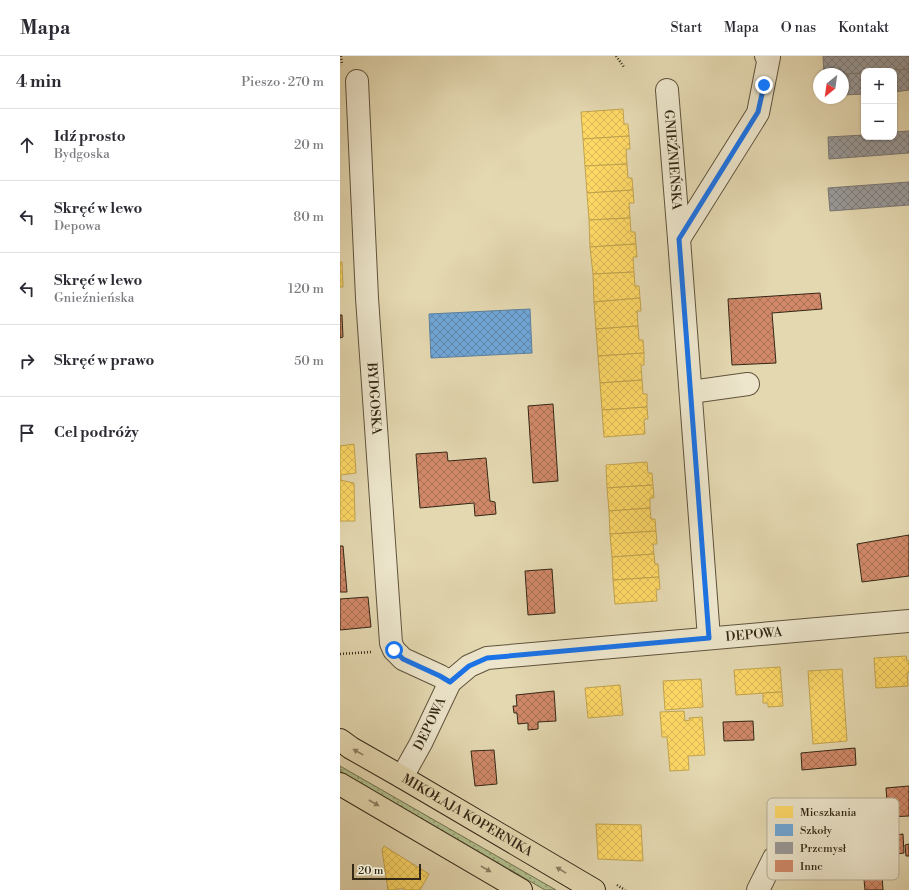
<!DOCTYPE html>
<html lang="pl">
<meta charset="utf-8">
<style>
:root{--surface:#fff;--page:#f2f2f3;--text:#2b2b33;--muted:#7c7c81;--line:#e1e1e2}
body{margin:0;font-family:"Libre Bodoni",serif;background:var(--page);color:var(--text)}
.controls{position:absolute;right:12px;top:12px;display:grid;overflow:hidden;border-radius:8px;box-shadow:0 1px 3px #0004}
.controls button{width:36px;height:36px;display:grid;place-items:center;padding:0;border:0;border-bottom:1px solid var(--line);background:var(--surface);color:var(--text);font:20px sans-serif}
.compass{position:absolute;left:473px;top:12px;width:36px;height:36px;border-radius:50%;background:var(--surface);box-shadow:0 1px 3px #0004;rotate:209deg}
.scale{position:absolute;left:12px;bottom:10px;width:69px;box-sizing:border-box;padding-left:4px;border:2px solid #332715;border-top:0;font-size:11px;line-height:14px;white-space:nowrap;color:#332715;-webkit-text-stroke:3px #ede6cc;paint-order:stroke}
.stop{position:absolute;width:12px;height:12px;margin:-9px;border:3px solid #1a73e8;border-radius:50%;background:#fff}
.stop.end{background:#1a73e8;border-color:#fff;box-shadow:0 1px 4px #0008}
.list{margin:0;padding:0;list-style:none}
h2{display:flex;justify-content:space-between;align-items:center;height:52px;margin:0;padding:0 16px;font-size:17px}
h2 small{font-size:13px;font-weight:400;color:var(--muted)}
.list li{display:grid;grid-template-columns:26px 1fr auto;gap:12px;align-items:center;box-sizing:border-box;height:72px;padding:0 16px;border-top:1px solid var(--line)}
.list b{display:block;font-size:15px;white-space:nowrap}
.list p{margin:0;font-size:13px;white-space:nowrap;color:var(--muted)}
.list em{font-size:13px;font-style:normal;color:var(--muted)}
.icon{flex:none;width:22px;height:22px;fill:none;stroke:currentColor;stroke-width:2;stroke-linecap:round;stroke-linejoin:round}
.map{position:relative;flex:none;width:569px;height:834px;overflow:hidden}
header{display:flex;align-items:center;gap:24px;box-sizing:border-box;height:56px;padding:0 20px;background:var(--surface);border-bottom:1px solid var(--line)}
header strong{font-size:19px}
nav{display:flex;gap:22px;margin-inline-start:auto;font-size:14px}
main{display:flex}
aside{flex:1;background:var(--surface)}
.map>svg:first-child{display:block}
.grass{fill:url(#grass-dots);stroke:#727352}
.homes{fill:url(#homes-cross-hatch);stroke:#c2a44e}
.schools{fill:url(#schools-cross-hatch);stroke:#5d81a0}
.industry{fill:url(#industry-cross-hatch);stroke:#7a7771}
.building{fill:url(#building-cross-hatch);stroke:#332715}
.lines{fill:none;stroke-linecap:round;stroke-linejoin:round}
.minor-casing{stroke:#5f533c;stroke-width:24}
.major-casing{stroke:#332715;stroke-width:24}
.path{stroke:#332715;stroke-width:2.5;stroke-dasharray:1 2;stroke-linecap:butt}
.minor{stroke:#ede6cc;stroke-width:22}
.major{stroke:#e4d8b1;stroke-width:22}
.oneway{fill:#8c8063}
.route{stroke:#1a73e8;stroke-width:5}
.labels{text-anchor:middle;dominant-baseline:central;stroke-width:4;stroke-linejoin:round;paint-order:stroke}
.street-label{font-size:13px;fill:#332715;stroke:#ede6cc}
.key{fill:#ede6cc;stroke:#b5ad95;stroke-width:1}
.key-label{font-size:11px;fill:#332715}
</style>
<header>
<strong>Mapa</strong>
<nav><a>Start</a><a>Mapa</a><a>O nas</a><a>Kontakt</a></nav>
</header>
<main>
<aside>
<h2>4 min<small>Pieszo · 270 m</small></h2>
<ul class="list">
<li><svg class="icon" aria-label="ahead" viewBox="0 0 24 24"><path d="M12 20V5M6 11l6-6 6 6"/></svg><div><b>Idź prosto</b><p>Bydgoska</p></div><em>20 m</em></li>
<li><svg class="icon" aria-label="left" viewBox="0 0 24 24"><path d="M17 20v-9H6M10 6l-5 5 5 5"/></svg><div><b>Skręć w lewo</b><p>Depowa</p></div><em>80 m</em></li>
<li><svg class="icon" aria-label="left" viewBox="0 0 24 24"><path d="M17 20v-9H6M10 6l-5 5 5 5"/></svg><div><b>Skręć w lewo</b><p>Gnieźnieńska</p></div><em>120 m</em></li>
<li><svg class="icon" aria-label="right" viewBox="0 0 24 24"><path d="M7 20v-9h11M14 6l5 5-5 5"/></svg><div><b>Skręć w prawo</b></div><em>50 m</em></li>
<li><svg class="icon" aria-label="arrive" viewBox="0 0 24 24"><path d="M6 21V4h12l-3 4 3 4H6"/></svg><div><b>Cel podróży</b></div></li>
</ul>
</aside>
<div class="map">
<svg width="569" height="834" viewBox="0 0 569 834">
<defs>
<pattern id="grass-dots" width="8" height="8" patternUnits="userSpaceOnUse"><rect width="8" height="8" fill="#b1bf8e"/><path d="M2 2h.1M6 6h.1" fill="none" stroke="#919b73" stroke-width="1.8" stroke-linecap="round"/></pattern>
<pattern id="homes-cross-hatch" width="8" height="8" patternUnits="userSpaceOnUse"><rect width="8" height="8" fill="#ffd966"/><path d="M0 0l8 8M0 8l8-8" fill="none" stroke="#dbba58"/></pattern>
<pattern id="schools-cross-hatch" width="8" height="8" patternUnits="userSpaceOnUse"><rect width="8" height="8" fill="#6fa8dc"/><path d="M0 0l8 8M0 8l8-8" fill="none" stroke="#5c89b1"/></pattern>
<pattern id="industry-cross-hatch" width="8" height="8" patternUnits="userSpaceOnUse"><rect width="8" height="8" fill="#999"/><path d="M0 0l8 8M0 8l8-8" fill="none" stroke="#7d7d7c"/></pattern>
<pattern id="building-cross-hatch" width="8" height="8" patternUnits="userSpaceOnUse"><rect width="8" height="8" fill="#d18969"/><path d="M0 0l8 8M0 8l8-8" fill="none" stroke="#aa7055"/></pattern>
</defs>
<rect width="100%" height="100%" fill="#e4d8b1"/>
<filter id="stains"><feTurbulence type="fractalNoise" baseFrequency=".005" numOctaves="4"/><feColorMatrix values="0 0 0 0 .2 0 0 0 0 .09 0 0 0 0 .02 0 0 0 .5 -.17"/></filter>
<radialGradient id="worn" r=".72"><stop offset=".6" stop-color="#630" stop-opacity="0"/><stop offset="1" stop-color="#630" stop-opacity=".3"/></radialGradient>
<path class="grass" d="M0,710L216,834H205L0,715Z"/>
<g class="homes">
<path d="M283,53L284,68H288L289,80L243,83L241,56Z"/>
<path d="M289,80L290,93H286L287,108L245,110L243,83Z"/>
<path d="M287,108L288,122H292L293,134L247,137L245,110Z"/>
<path d="M293,134L294,147H289L290,162L249,164L247,137Z"/>
<path d="M290,162L291,176H295L296,188L250,191L249,164Z"/>
<path d="M296,188L297,201H293L294,216L253,218L250,191Z"/>
<path d="M0,206H2L3,231H0Z"/>
<path d="M294,216L295,230H299L300,242L254,246L253,218Z"/>
<path d="M300,242L301,255H297L298,270L256,273L254,246Z"/>
<path d="M298,270L299,284H303L304,297L258,300L256,273Z"/>
<path d="M304,297V309H301L302,324L260,327L258,300Z"/>
<path d="M302,324L303,338H307V351L262,354L260,327Z"/>
<path d="M307,351L308,363H304L305,378L264,381L262,354Z"/>
<path d="M14,388L16,417L1,419V424H0V390Z"/>
<path d="M307,406L308,417H312L313,429L267,432L266,409Z"/>
<path d="M0,424L14,427L15,465H0Z"/>
<path d="M313,429L314,442H310V452L269,455L267,432Z"/>
<path d="M310,452L311,463H315L316,475L270,478L269,455Z"/>
<path d="M316,475L317,488H313L314,498L272,501L270,478Z"/>
<path d="M314,498L315,508H318L319,521L273,524L272,501Z"/>
<path d="M319,521L320,533L316,534L317,545L275,548L273,524Z"/>
<path d="M566,600L567,605H569V617H567L568,630L536,632L534,602Z"/>
<path d="M440,611L442,636L396,639L394,614Z"/>
<path d="M502,613L507,685L473,688L468,615Z"/>
<path d="M361,623L363,651L325,654L323,625Z"/>
<path d="M280,629L283,659L248,662L245,632Z"/>
<path d="M442,636L443,650L428,651V647H423V637Z"/>
<path d="M344,655L345,665L350,664L349,662L362,661L365,699L348,700L349,714L330,715L327,681H322L320,656Z"/>
<path d="M256,768L301,769L303,805L258,803Z"/>
<path d="M44,790L89,818L80,834H64L61,832L56,834H48L42,794Z"/>
</g>
<path class="schools" d="M190,253L192,297L91,302L89,258Z"/>
<g class="industry">
<path d="M483,0H569V13L546,15H524V17L503,18H484Z"/>
<path d="M569,13V34L554,36V15H546Z"/>
<path d="M524,17V38L503,39V18Z"/>
<path d="M569,75V97L489,103L488,81L524,79V81H554V76Z"/>
<path d="M569,126V149L490,155L488,132Z"/>
</g>
<g class="building">
<path d="M480,237L482,253L432,257L436,307L392,309L388,243Z"/>
<path d="M0,259H2L3,281L0,282Z"/>
<path d="M213,348L218,425L193,427L188,350Z"/>
<path d="M107,396L108,405L146,402L150,445L155,446L156,458L135,460L134,447L80,452L76,398Z"/>
<path d="M569,479V520L522,526L517,488Z"/>
<path d="M0,490H3L7,536H0Z"/>
<path d="M212,513L215,557L188,559L185,515Z"/>
<path d="M28,541L31,571L0,574V543Z"/>
<path d="M214,635L216,665L198,666V673L188,674V667L178,668L177,657H174L173,650H177L176,639Z"/>
<path d="M413,665L414,684L384,685L383,666Z"/>
<path d="M515,692L516,709L462,714L461,697Z"/>
<path d="M154,694L157,728L135,730L131,695Z"/>
<path d="M569,730V760L548,761L546,732Z"/>
<path d="M563,778L564,797L541,800L539,781Z"/>
<path d="M569,788V800H566L565,789Z"/>
<path d="M541,802L543,834H525L522,803Z"/>
</g>
<g class="lines">
<g class="minor-casing">
<g id="minor">
<path id="s1" d="M17,25L27,242L51,587L54,594L63,603L100,620L110,626"/>
<path id="s2" d="M327,34L339,183L369,582"/>
<path d="M339,183L418,57L429,1L426,0"/>
<path d="M351,336L408,328"/>
<path id="s3" d="M62,721L81,687L110,626L129,610L147,602L569,565"/>
<path d="M418,834L434,802H451"/>
</g>
</g>
<g class="major-casing">
<g id="major">
<path id="s4" d="M0,684L11,692L62,721L254,834"/>
<path d="M0,728L181,834"/>
</g>
</g>
<g class="path">
<path d="M1,0L2,9"/>
<path d="M276,0L284,11"/>
<path d="M0,598L31,596"/>
<path d="M277,829L285,834"/>
</g>
<use href="#minor" class="minor"/>
<use href="#major" class="major"/>
</g>
<defs><path id="oneway-solid" d="M-6-.8H1V-3.2L6.5 0L1 3.2V.8H-6Z"/></defs>
<g class="oneway">
<use href="#oneway-solid" transform="translate(18 696) rotate(-151)"/>
<use href="#oneway-solid" transform="translate(34 747) rotate(30)"/>
<use href="#oneway-solid" transform="translate(146 813) rotate(30)"/>
<use href="#oneway-solid" transform="translate(221 814) rotate(-149)"/>
</g>
<g class="lines">
<path class="route" d="M54,594L63,603L100,620L110,626L129,610L147,602L369,582L339,183L418,56L424,29"/>
</g>
<g class="labels">
<g class="street-label">
<text stroke="none"><textPath href="#s2" startOffset="70">GNIEŹNIEŃSKA</textPath></text>
<text stroke="none"><textPath href="#s1" startOffset="318">BYDGOSKA</textPath></text>
<text stroke="none"><textPath href="#s3" startOffset="419">DEPOWA</textPath></text>
<text stroke="none"><textPath href="#s3" startOffset="60">DEPOWA</textPath></text>
<text stroke="none"><textPath href="#s4" startOffset="148">MIKOŁAJA KOPERNIKA</textPath></text>
</g>
</g>
<rect x="427" y="742" width="132" height="82" rx="6" class="key"/>
<rect x="435" y="750" width="18" height="12" fill="#ffd966"/>
<rect x="435" y="768" width="18" height="12" fill="#6fa8dc"/>
<rect x="435" y="786" width="18" height="12" fill="#999"/>
<rect x="435" y="804" width="18" height="12" fill="#d18969"/>
<g class="key-label">
<text x="460" y="760">Mieszkania</text>
<text x="460" y="778">Szkoły</text>
<text x="460" y="796">Przemysł</text>
<text x="460" y="814">Inne</text>
</g>
<rect width="100%" height="100%" filter="url(#stains)"/>
<rect width="100%" height="100%" fill="url(#worn)"/>
</svg>
<div class="controls">
<button>+</button>
<button>−</button>
</div>
<svg class="compass" viewBox="-18 -18 36 36"><path d="M0-13l5 13h-10z" fill="#e53935"/><path d="M0 13l5-13h-10z" fill="#7c7c81"/></svg>
<div class="scale">20 m</div>
<div class="stop" style="left:54px;top:594px"></div>
<div class="stop end" style="left:424px;top:29px"></div>
</div>
</main>
